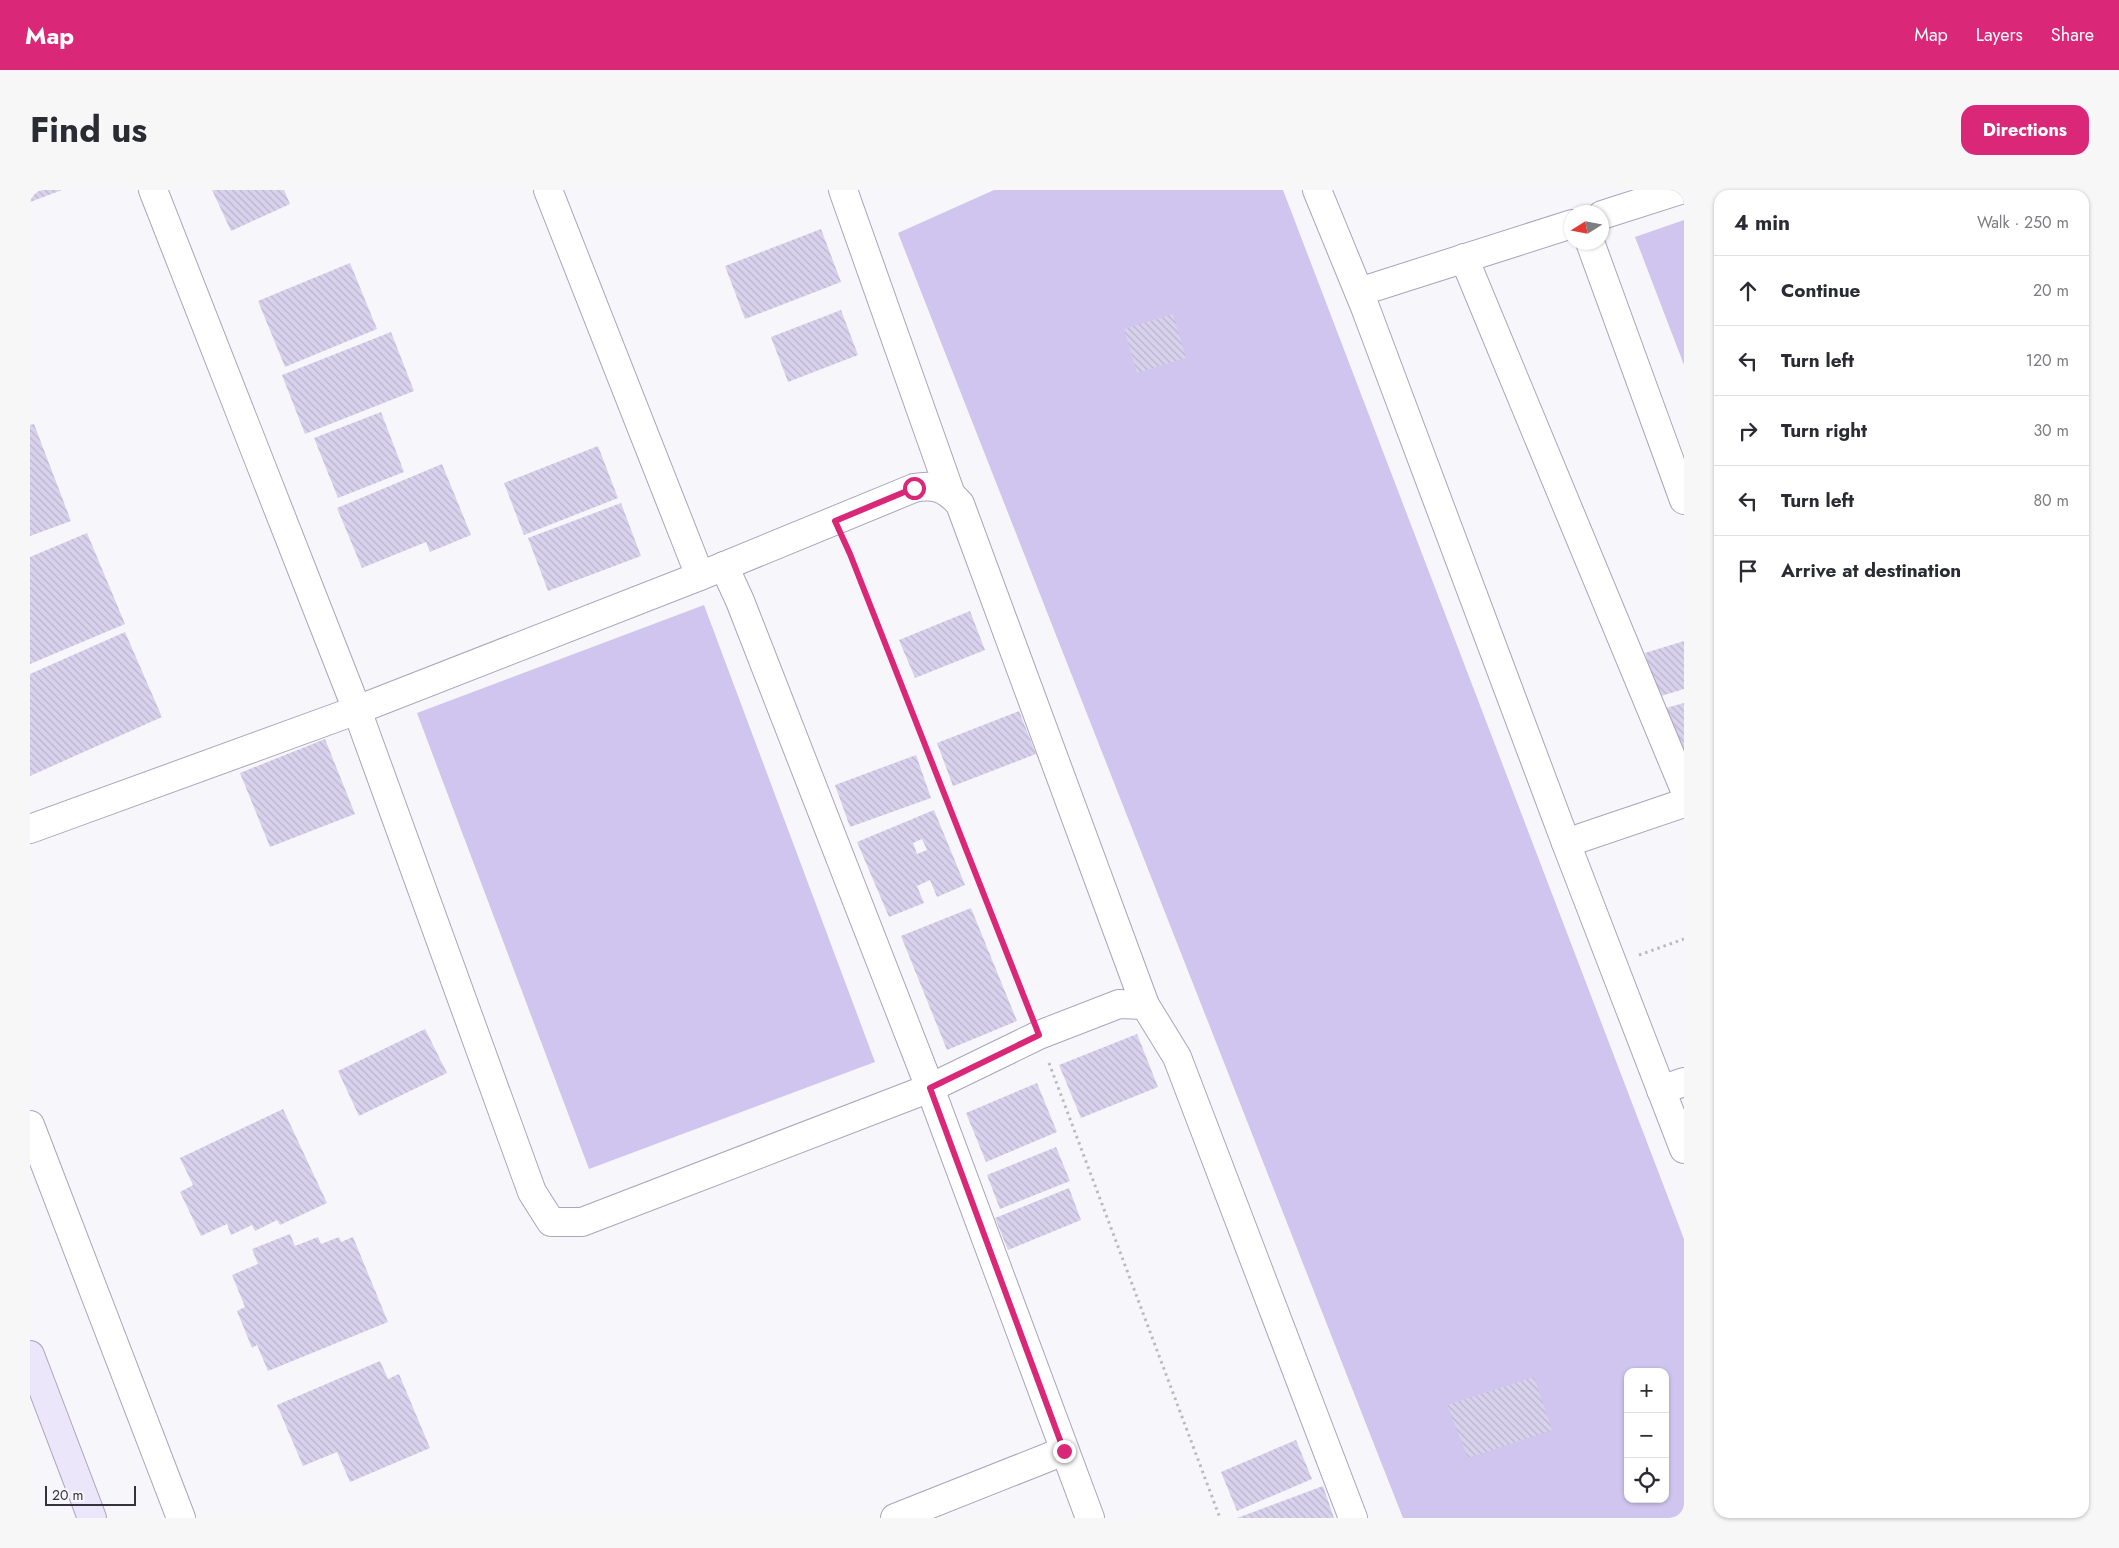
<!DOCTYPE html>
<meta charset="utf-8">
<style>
:root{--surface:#fff;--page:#f7f7f7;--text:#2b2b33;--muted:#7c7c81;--line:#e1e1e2;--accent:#db2777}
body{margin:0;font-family:Jost,sans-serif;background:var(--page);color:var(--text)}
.controls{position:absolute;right:15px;bottom:15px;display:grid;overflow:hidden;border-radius:10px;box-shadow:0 1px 4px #0004}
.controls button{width:45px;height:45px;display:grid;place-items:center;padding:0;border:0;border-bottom:1px solid var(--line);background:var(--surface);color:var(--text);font:25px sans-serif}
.compass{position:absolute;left:1534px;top:15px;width:45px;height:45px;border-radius:50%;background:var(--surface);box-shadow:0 1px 4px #0004;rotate:259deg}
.scale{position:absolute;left:15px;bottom:12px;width:91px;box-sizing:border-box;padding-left:5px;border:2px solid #35323d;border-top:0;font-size:14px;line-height:18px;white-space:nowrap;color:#35323d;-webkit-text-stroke:4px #f7f6fb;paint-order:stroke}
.stop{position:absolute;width:15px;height:15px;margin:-11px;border:4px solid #db2777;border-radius:50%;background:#fff}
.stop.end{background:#db2777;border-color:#fff;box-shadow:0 1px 5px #0008}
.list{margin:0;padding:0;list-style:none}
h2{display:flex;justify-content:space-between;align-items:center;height:65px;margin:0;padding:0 20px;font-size:21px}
h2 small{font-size:16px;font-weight:400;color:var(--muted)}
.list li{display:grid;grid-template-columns:32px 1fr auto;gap:15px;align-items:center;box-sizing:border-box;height:70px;padding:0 20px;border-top:1px solid var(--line)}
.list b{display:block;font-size:19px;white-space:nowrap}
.list em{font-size:16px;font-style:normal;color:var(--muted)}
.icon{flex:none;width:28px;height:28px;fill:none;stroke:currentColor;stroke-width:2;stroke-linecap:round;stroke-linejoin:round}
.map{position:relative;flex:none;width:1654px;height:1328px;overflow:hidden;border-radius:15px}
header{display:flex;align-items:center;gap:30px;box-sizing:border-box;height:70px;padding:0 25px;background:var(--accent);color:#fff}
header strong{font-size:24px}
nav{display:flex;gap:28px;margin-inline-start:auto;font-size:18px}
.intro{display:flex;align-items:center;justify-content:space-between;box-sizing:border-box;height:120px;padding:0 30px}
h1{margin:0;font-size:35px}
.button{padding:12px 22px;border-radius:15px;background:var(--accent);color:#fff;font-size:18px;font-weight:700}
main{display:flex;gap:30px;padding:0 30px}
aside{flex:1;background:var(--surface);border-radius:15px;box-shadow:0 1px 4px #0004}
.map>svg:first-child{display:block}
.green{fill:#d0c5ef;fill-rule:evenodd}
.building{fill:url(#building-back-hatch);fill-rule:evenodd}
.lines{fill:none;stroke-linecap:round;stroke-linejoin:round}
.street-casing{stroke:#aba4be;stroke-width:30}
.secondary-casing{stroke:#aba4be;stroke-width:30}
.path{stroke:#bcbac1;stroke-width:3;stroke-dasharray:2.5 4;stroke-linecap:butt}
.street{stroke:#fff;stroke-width:28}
.secondary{stroke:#ece6fb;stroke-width:28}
.route{stroke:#db2777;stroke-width:6}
</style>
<header>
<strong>Map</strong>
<nav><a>Map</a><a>Layers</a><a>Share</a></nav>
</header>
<div class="intro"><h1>Find us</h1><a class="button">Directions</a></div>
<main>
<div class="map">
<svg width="1654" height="1328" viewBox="0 0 1654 1328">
<defs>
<pattern id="building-back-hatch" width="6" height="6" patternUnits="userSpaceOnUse" patternTransform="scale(1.25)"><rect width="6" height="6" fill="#d8d2ed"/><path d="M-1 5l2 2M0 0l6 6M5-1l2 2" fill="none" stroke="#bab5cc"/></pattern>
</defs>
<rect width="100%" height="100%" fill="#f7f6fb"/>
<g class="green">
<path d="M964,0H1253L1654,1049V1328H1373L868,43ZM1598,1182H1635V1309H1598Z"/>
<path d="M1654,30V175L1605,47Z"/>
<path d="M674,415L845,872L559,979L387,523Z"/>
</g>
<g class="building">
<path d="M0,0H32L0,12Z"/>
<path d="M182,0H254L260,14L201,41Z"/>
<path d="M791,39L811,92L715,129L695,76Z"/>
<path d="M320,73L347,139L255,177L228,111Z"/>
<path d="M811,120L828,165L758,192L741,147Z"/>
<path d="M1143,124L1156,168L1107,183L1094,139Z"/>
<path d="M361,142L384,201L275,244L252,185Z"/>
<path d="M351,222L374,282L308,308L284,248Z"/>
<path d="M4,234L41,331L0,346V235Z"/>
<path d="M568,256L588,308L494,345L474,293Z"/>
<path d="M412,274L441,345L400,362L396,352L332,378L307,318Z"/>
<path d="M591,313L611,366L518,401L498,348Z"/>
<path d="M57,343L95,434L0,474V367Z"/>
<path d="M940,421L955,460L885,488L869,450Z"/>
<path d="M95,442L132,527L0,586V484Z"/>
<path d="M1654,451V499L1628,507L1615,463Z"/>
<path d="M1654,513V574L1636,518Z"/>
<path d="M989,521L1006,564L923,596L907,553Z"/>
<path d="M295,549L325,624L240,657L210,583Z"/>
<path d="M886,565L901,608L820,637L805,595Z"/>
<path d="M904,620L935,695L907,707L900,690L887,696L894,713L859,727L827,652ZM892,649L897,660L887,664L883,653Z"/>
<path d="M941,718L987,831L917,860L871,746Z"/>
<path d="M395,839L417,883L329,926L308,881Z"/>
<path d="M1107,844L1128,897L1051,928L1029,875Z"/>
<path d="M1007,893L1027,942L956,972L936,923Z"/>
<path d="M253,919L297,1013L250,1035L247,1030L225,1041L222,1035L201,1045L197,1034L171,1046L150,1002L163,995L150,968Z"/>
<path d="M1026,957L1040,991L970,1019L957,985Z"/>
<path d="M1039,998L1051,1030L978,1060L965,1028Z"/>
<path d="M260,1044L265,1056L288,1047L291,1054L309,1047L311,1052L323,1047L358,1132L238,1181L227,1155L222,1158L207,1121L215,1117L202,1085L228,1074L222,1059Z"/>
<path d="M350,1171L358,1189L369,1184L400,1258L320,1292L307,1262L273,1276L247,1215Z"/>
<path d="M1504,1187L1522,1240L1438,1268L1417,1215Z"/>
<path d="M1266,1250L1282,1289L1207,1321L1191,1282Z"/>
<path d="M1293,1296L1304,1328H1207Z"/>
</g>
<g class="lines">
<g class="street-casing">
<g id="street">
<path d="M123,0L327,520L502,1002L521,1032H552L900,898L1009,845L1089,814L1115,815L1147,867L1323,1328"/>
<path d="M518,0L670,386"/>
<path d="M813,0L920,302"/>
<path d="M1287,0L1335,117L1536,653L1654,959"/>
<path d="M1572,25L1650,0"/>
<path d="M1560,52L1654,310"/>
<path d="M1434,68L1654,598"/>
<path d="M1329,102L1542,34"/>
<path d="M694,376L710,411L900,898L1060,1328"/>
<path d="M0,639L327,520L670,386L884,298C905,294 916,298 930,314L1115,815"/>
<path d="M1536,653L1654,613"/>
<path d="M1631,900L1654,892"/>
<path d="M0,935L151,1328"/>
<path d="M865,1328L1034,1261"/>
</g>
</g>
<g class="secondary-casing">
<path id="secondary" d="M0,1165L62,1328"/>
</g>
<g class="path">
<path d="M817,357L998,819"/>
<path d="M1609,765L1654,749"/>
<path d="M1019,873L1190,1328"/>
</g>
<use href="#street" class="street"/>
<use href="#secondary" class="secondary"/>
</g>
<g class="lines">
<path class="route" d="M884,298L805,331L820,364L1009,845L900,898L1034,1261"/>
</g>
</svg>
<div class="controls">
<button>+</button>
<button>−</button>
<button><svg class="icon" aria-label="locate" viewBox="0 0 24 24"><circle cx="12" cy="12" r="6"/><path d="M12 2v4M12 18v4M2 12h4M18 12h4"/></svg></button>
</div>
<svg class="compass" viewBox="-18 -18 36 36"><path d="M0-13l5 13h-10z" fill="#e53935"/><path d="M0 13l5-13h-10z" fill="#7c7c81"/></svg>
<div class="scale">20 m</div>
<div class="stop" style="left:884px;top:298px"></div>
<div class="stop end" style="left:1034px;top:1261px"></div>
</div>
<aside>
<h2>4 min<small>Walk · 250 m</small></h2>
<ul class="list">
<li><svg class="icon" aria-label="ahead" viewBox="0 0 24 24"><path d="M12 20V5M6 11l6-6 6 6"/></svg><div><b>Continue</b></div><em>20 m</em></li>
<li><svg class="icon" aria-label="left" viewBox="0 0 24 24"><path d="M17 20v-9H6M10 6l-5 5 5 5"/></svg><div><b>Turn left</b></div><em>120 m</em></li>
<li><svg class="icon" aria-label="right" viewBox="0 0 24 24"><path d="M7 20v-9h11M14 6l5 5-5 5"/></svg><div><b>Turn right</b></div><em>30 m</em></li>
<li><svg class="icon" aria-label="left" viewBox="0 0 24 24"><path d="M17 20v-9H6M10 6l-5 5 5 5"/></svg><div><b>Turn left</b></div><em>80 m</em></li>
<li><svg class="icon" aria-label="arrive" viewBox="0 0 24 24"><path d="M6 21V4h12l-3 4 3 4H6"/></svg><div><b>Arrive at destination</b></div></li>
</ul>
</aside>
</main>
